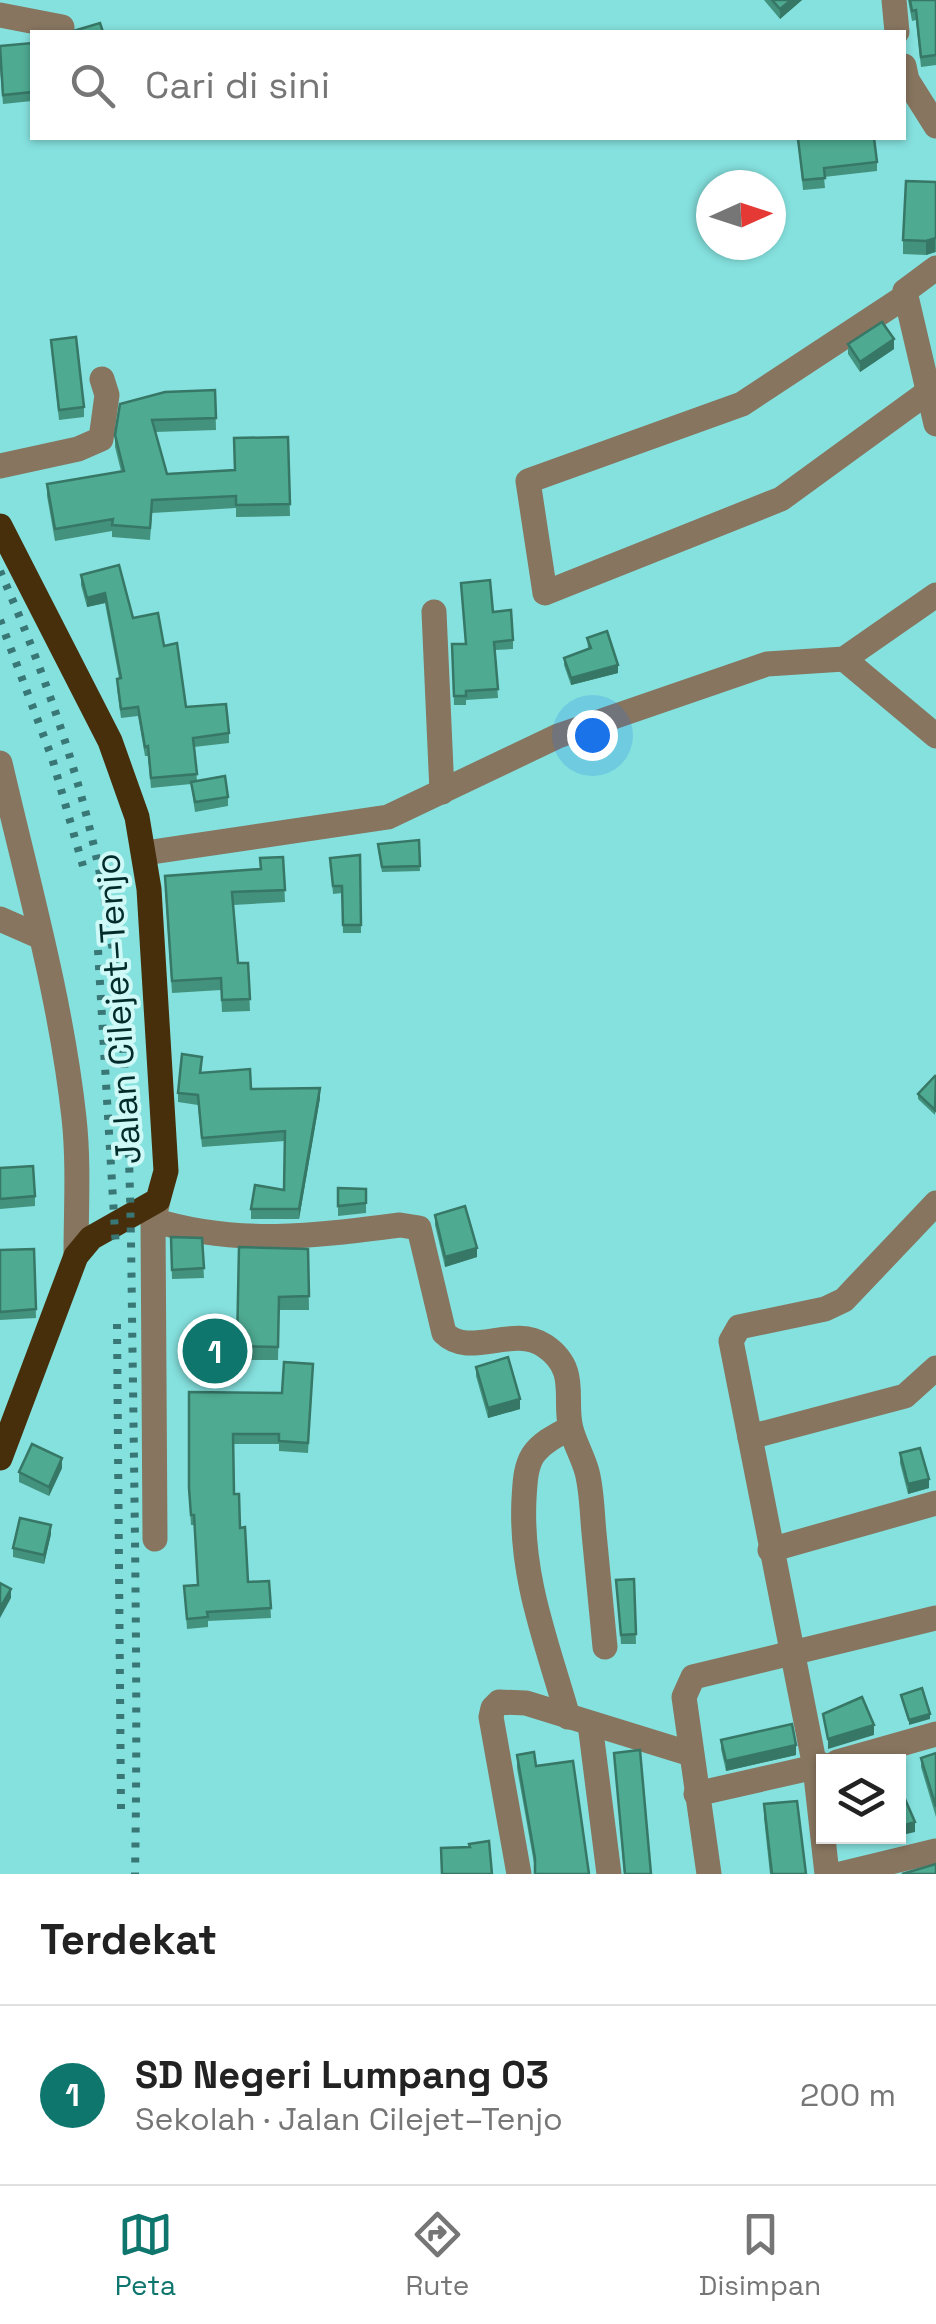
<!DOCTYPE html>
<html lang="id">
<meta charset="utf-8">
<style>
:root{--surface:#fff;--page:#f6f6f6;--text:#222;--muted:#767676;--line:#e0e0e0;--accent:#0f766e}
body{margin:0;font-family:"Space Grotesk",sans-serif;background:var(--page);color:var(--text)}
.controls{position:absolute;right:30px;bottom:30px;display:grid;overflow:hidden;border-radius:0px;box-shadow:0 2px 8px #0004}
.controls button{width:90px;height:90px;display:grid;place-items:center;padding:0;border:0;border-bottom:2px solid var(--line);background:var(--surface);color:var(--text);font:50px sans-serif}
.compass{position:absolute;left:696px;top:170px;width:90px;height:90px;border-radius:50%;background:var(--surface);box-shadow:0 2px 8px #0004;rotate:87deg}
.you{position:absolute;left:592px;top:735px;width:35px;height:35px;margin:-25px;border:8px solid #fff;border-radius:50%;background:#1a73e8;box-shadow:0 0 0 15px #1a73e833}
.badge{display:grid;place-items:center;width:65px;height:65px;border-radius:50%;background:var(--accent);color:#fff;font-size:32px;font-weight:700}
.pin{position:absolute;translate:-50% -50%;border:5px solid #fff;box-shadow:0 2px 10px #0006}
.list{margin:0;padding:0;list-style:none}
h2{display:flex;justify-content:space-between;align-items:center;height:130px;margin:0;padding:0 40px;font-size:42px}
h2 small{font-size:32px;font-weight:400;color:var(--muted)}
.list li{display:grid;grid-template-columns:65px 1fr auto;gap:30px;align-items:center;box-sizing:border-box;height:180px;padding:0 40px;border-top:2px solid var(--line)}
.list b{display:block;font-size:38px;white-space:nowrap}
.list p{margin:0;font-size:32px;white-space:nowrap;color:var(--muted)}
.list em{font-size:32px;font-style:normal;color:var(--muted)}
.icon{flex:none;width:55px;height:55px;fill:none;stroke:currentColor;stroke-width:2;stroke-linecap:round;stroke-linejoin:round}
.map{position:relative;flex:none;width:936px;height:1874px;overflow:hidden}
.search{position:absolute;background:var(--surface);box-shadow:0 2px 8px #0004;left:30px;right:30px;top:30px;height:110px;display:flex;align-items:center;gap:25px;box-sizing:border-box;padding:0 35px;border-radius:0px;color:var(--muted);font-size:38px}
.sheet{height:310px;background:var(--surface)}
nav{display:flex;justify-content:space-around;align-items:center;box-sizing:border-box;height:140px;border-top:2px solid var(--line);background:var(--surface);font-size:28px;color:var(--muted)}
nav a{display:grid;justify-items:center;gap:5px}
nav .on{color:var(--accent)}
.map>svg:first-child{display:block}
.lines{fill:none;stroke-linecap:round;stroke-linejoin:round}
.minor{stroke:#87755f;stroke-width:25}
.major{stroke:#472f0b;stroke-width:25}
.rail{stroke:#387775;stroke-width:8;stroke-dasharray:5 10;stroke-linecap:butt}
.wall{fill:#43927d}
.shaded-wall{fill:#377766}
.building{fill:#4eaa91;stroke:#377766;stroke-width:2.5}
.labels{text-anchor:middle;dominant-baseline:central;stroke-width:8;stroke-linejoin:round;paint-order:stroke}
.street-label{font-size:35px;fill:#012c2b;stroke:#cef9f7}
</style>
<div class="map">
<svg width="936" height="1874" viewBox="0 0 936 1874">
<rect width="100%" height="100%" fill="#85e1de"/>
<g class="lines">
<g class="minor">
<path d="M894,0L897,32"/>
<path d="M0,15L62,27"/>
<path d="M904,66L907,80L936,126"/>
<path d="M936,268L905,291L906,296L742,404L528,481L545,593L781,499L936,386"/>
<path d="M906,296L936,424"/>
<path d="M0,466L78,449L101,439L107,395L102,379"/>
<path d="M434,612L442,792"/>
<path d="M844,659L936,736"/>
<path d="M0,763C27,880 61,998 74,1118C79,1163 76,1210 76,1256"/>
<path d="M145,853L388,817L558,736L767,664L844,659L936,595"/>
<path d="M0,919L41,937"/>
<path d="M153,1220C236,1246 315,1236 400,1225L419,1228L444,1333C470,1359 512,1324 545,1346C580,1370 563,1399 571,1429C575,1444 583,1457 587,1472C592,1491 592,1513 594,1533C598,1571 601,1609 605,1647"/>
<path d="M750,1437L905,1396L936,1368"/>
<path d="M155,1539L153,1220L157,1205"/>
<path d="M770,1550L936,1503"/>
<path d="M568,1717C547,1643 520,1577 524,1499C525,1484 525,1468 533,1455C542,1442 557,1435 570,1428"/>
<path d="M590,1724L609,1874"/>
<path d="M837,1762L936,1734"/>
<path d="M696,1794L824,1765"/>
<path d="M519,1874L491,1717L493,1708L499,1702L526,1703L691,1754"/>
<path d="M709,1874L684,1697L693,1677L936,1618"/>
<path d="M827,1874L815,1767L731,1341L739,1327L825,1309L844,1300L936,1203"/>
<path d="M841,1874L936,1851"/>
</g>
<path class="major" d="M0,526L110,741L137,817L149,889L166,1171L158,1200L91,1238L76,1256L0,1458"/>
<g class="rail">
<path d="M0,571C43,668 80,774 101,879C133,1044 130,1216 133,1383C135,1547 138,1710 135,1874"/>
<path d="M0,620L52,758L83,866"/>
<path d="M98,950L116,1249"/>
<path d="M117,1324L121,1809"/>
</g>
</g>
<g class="wall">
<path d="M764,0H802L780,19Z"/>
<path d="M908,0H936V65L921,67L916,20L912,21Z"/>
<path d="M32,43V101L3,104L0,68V46Z"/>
<path d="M798,139L877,162V171L824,177L825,188L803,190Z"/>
<path d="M936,182V252L926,255L903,254V240Z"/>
<path d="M51,340L84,407V417L59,420Z"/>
<path d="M848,344L894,349L860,372L848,354Z"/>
<path d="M215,390L216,430L155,432L167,474L235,470L288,437L290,516L236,517V508L152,513L150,540L112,537V531L55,541L47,496V484L121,471L115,447V435Z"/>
<path d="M81,575L164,646L186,707L229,733V743L194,747L197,781L228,797V806L195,812L191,784L151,788L148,756H145L138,716L121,718L117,688V679L119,678L105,603L87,607L81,585Z"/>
<path d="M461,583L493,612L513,640V649L495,650L498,698L466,700V705H454L452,644H466Z"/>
<path d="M587,638L618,673L571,685L564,665V658L588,648Z"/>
<path d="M419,840L420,871L382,872L378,849Z"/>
<path d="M360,855L361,933H343L342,893L333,894L330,858Z"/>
<path d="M283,857L285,902L233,905L238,963H248L250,1011L222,1012L221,990L172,993L165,889L260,869Z"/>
<path d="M202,1067L201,1073L251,1089L320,1098L299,1219H251V1209L284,1190L285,1141L202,1147L198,1105L178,1102V1093Z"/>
<path d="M936,1077L935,1115L918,1099V1094Z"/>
<path d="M0,1168L35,1196V1206L0,1209Z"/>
<path d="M338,1188L366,1189V1213L338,1216Z"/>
<path d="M435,1215L477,1257L445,1267L435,1225Z"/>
<path d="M171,1237L202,1238L204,1278L172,1279Z"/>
<path d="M239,1247L308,1249L309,1310H279L278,1360H237Z"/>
<path d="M34,1249L36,1318L0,1320V1250Z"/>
<path d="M313,1364L308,1453L279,1451V1444H233L234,1494L248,1582L269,1581L271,1618L208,1621V1627L187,1629L184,1586L198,1585L194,1525H191L189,1497V1392L282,1393Z"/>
<path d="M476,1367L520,1409L488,1418L476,1376Z"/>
<path d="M900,1453L929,1488L908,1494L900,1463Z"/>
<path d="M62,1468L49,1496L19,1482V1472Z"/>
<path d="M51,1534L44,1564L13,1557V1548Z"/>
<path d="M634,1579L636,1644H621L616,1580Z"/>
<path d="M721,1740L796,1755L726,1771L721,1749Z"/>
<path d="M614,1753L651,1874H624Z"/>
<path d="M936,1753V1817L921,1767V1758Z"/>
<path d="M517,1755L536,1766L535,1869L517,1768Z"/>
<path d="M764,1804L806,1874H770L764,1818Z"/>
</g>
<g class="shaded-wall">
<path d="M791,0H802L780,19V9Z"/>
<path d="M935,238V252L926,255V241Z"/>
<path d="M894,339V349L860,372V362Z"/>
<path d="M105,593V603L87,607V598Z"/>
<path d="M618,665V673L571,685V678Z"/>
<path d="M320,1088V1098L299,1219V1209Z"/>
<path d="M477,1248V1257L445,1267V1257Z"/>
<path d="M520,1399V1409L488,1418V1408Z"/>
<path d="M62,1458V1468L49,1496V1487Z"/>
<path d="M929,1479V1488L908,1494V1484Z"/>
<path d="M51,1525V1534L44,1564V1555Z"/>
<path d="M11,1589V1598L0,1618V1608Z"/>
<path d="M930,1714V1719L909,1725V1720Z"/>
<path d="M874,1725V1735L828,1749V1739Z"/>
<path d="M796,1745V1755L726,1771V1761Z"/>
<path d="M915,1822V1832L898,1836V1827Z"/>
<path d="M872,1836H898L872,1843Z"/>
</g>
<g class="building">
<path d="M772,0H791L780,9Z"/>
<path d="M910,0H936V55L921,57L916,10L912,11Z"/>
<path d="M100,23L103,32H70Z"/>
<path d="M32,43V92L3,95L0,46Z"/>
<path d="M815,138H874L877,162L824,168L825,178L803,180L798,139Z"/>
<path d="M906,181L936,182V238L926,241L903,240Z"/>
<path d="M882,322L894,339L860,362L848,344Z"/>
<path d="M76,337L84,407L59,410L51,340Z"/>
<path d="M215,390L216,418L152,420L167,474L235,470L234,438L288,437L290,504L236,505V496L152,500L150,528L112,525L113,519L55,529L47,484L124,471L115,435L120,404L165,392Z"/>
<path d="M119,565L133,618L158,613L164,646L177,643L186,707L226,704L229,733L193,738L197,774L151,778L148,746L145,747L138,707L121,709L117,679L121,678L105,593L87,598L81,575Z"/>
<path d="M490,580L493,612L511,610L513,640L494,642L498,689L466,691V696H454L452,644H466L461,583Z"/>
<path d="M607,631L618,665L571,678L564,658L591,648L587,638Z"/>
<path d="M225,776L228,797L195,802L191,782Z"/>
<path d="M419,840L420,866L382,867L378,844Z"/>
<path d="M360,855L361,925H343L342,886H333L330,858Z"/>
<path d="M283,857L285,890L232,892L238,963H248L250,999L222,1000L221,978L172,981L165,876L261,869L260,858Z"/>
<path d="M182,1054L202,1057L200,1073L250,1069L251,1089L320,1088L299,1209H251L255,1185L284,1190L285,1131L202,1138L198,1095L178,1093Z"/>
<path d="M935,1076L936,1077L935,1110L918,1094Z"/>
<path d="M33,1166L35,1196L0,1199V1168Z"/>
<path d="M338,1188L366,1189V1203L338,1206Z"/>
<path d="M465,1206L477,1248L445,1257L435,1215Z"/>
<path d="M171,1237L202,1238L204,1268L172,1270Z"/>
<path d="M239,1247L308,1249L309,1296L279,1297L278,1347L237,1346Z"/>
<path d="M34,1249L36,1309L0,1312V1250Z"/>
<path d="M508,1357L520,1399L488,1408L476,1367Z"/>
<path d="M284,1362L313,1364L308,1443L279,1441V1434H233L234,1494H239L240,1528L245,1527L248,1582L269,1581L271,1608L207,1612L208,1617L187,1619L184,1586L198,1585L194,1515H191L189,1488V1392L282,1393Z"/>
<path d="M32,1444L62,1458L49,1487L19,1472Z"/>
<path d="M920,1448L929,1479L908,1484L900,1453Z"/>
<path d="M20,1518L51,1525L44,1555L13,1548Z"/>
<path d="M634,1579L636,1634L621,1635L616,1580Z"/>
<path d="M0,1583L11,1589L0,1608Z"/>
<path d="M922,1688L930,1714L909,1720L901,1695Z"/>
<path d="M862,1697L874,1725L828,1739L823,1714Z"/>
<path d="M792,1724L796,1745L726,1761L721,1740Z"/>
<path d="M640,1750L651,1874H625L614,1753Z"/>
<path d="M534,1752L536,1766L573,1761L589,1874H535V1858L517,1755Z"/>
<path d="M936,1753V1807L921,1758Z"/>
<path d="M898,1783L915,1822L898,1827Z"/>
<path d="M797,1801L806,1874H772L764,1804Z"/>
<path d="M489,1841L492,1874H442L441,1848L470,1847L469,1844Z"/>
<path d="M936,1864V1874H902Z"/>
</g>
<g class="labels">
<g class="street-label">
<text transform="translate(118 1009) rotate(-94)">Jalan Cilejet–Tenjo</text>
</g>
</g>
</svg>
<div class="controls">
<button><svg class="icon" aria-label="layers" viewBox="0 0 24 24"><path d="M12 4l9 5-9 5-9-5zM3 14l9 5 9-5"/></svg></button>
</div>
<svg class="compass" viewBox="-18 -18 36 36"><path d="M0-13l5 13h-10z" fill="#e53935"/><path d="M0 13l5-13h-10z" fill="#767676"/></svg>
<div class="you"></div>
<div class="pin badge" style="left:215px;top:1351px">1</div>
<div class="search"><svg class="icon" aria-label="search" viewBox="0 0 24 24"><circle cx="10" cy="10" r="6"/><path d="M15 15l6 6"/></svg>Cari di sini</div>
</div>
<section class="sheet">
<h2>Terdekat<small></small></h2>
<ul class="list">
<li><span class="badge">1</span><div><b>SD Negeri Lumpang 03</b><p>Sekolah · Jalan Cilejet–Tenjo</p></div><em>200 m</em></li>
</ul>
</section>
<nav>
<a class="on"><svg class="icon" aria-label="map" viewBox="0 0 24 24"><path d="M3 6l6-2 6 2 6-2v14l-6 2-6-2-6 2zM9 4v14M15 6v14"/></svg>Peta</a>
<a><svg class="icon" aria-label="directions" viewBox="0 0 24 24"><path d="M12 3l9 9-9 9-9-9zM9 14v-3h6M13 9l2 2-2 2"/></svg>Rute</a>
<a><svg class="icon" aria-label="saved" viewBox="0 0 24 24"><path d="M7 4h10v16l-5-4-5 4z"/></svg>Disimpan</a>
</nav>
